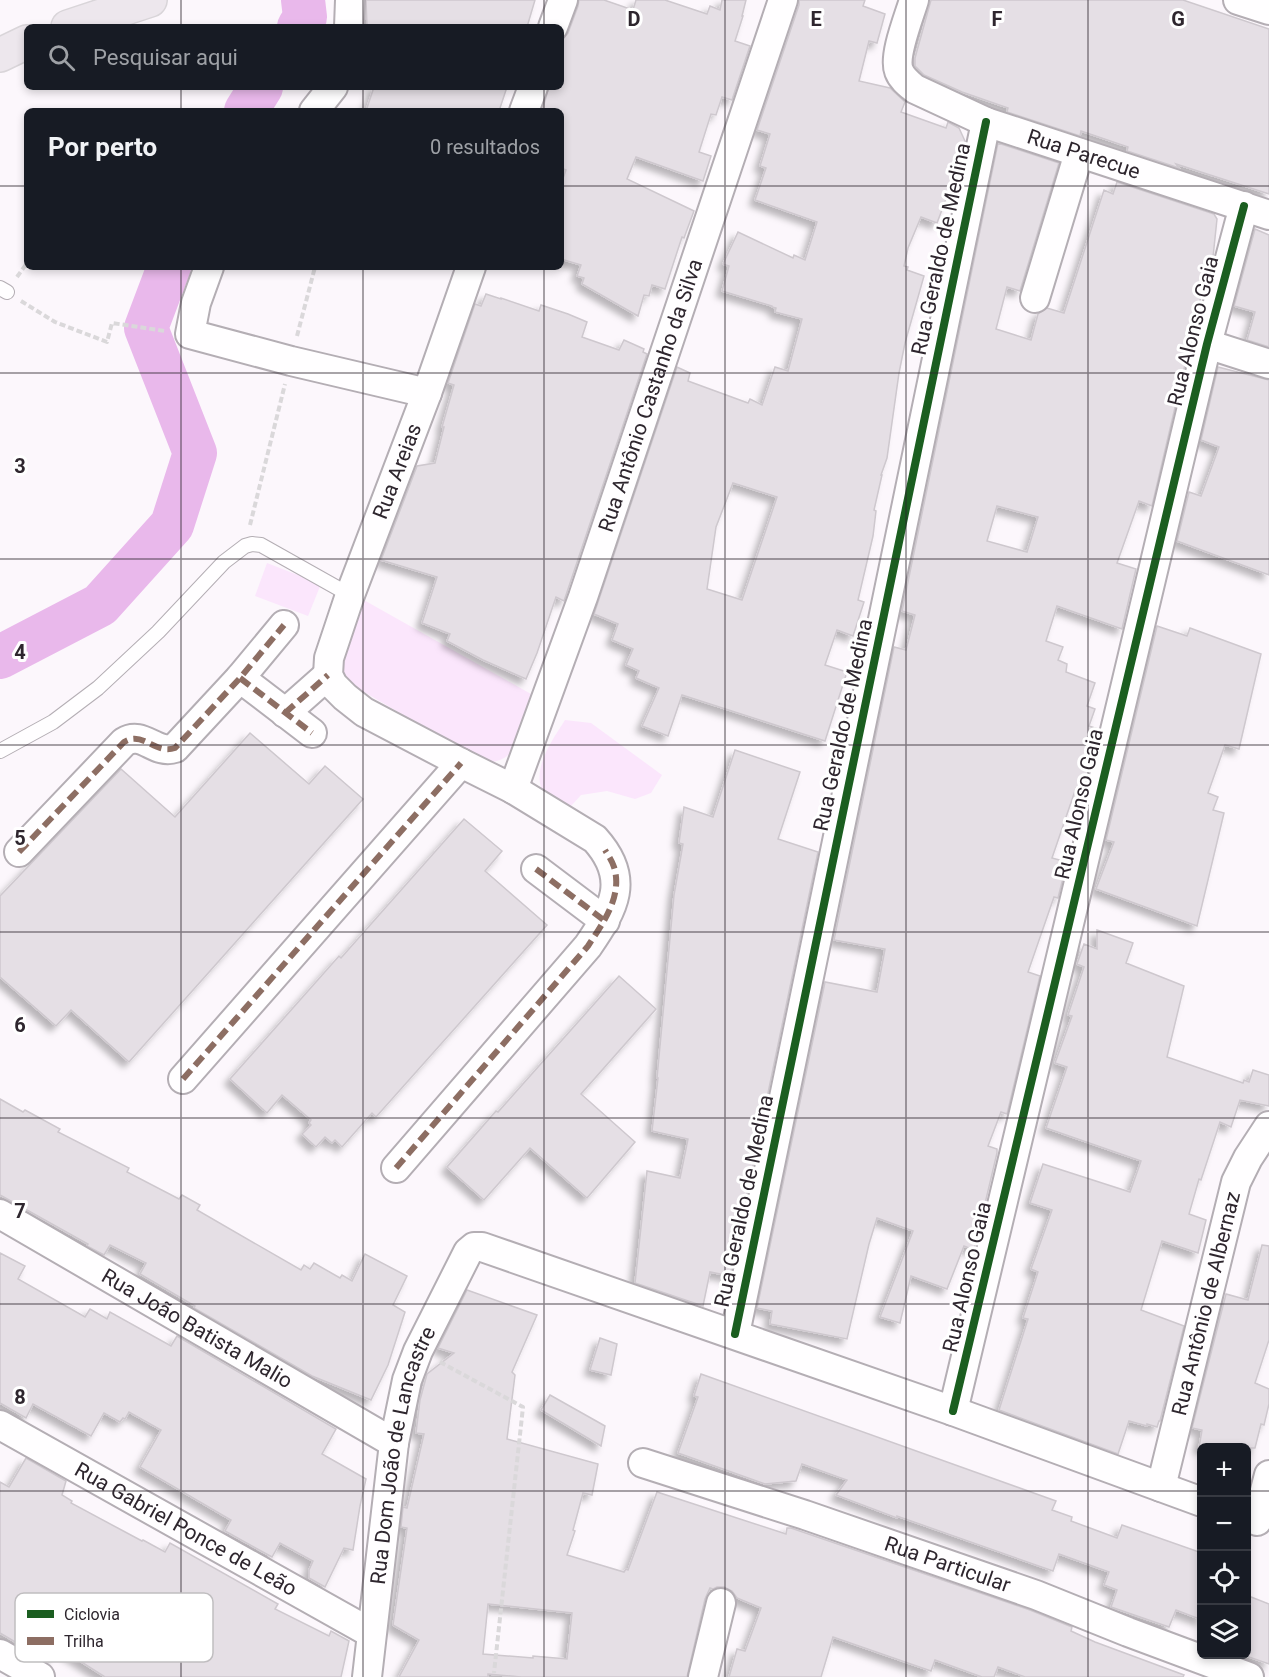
<!DOCTYPE html>
<html lang="pt">
<meta charset="utf-8">
<style>
:root{--surface:#171b24;--page:#242831;--text:#f1f3f6;--muted:#9ea1a6;--line:#363941}
body{margin:0;font-family:Roboto,sans-serif;background:var(--page);color:var(--text)}
.controls{position:absolute;right:18px;bottom:18px;display:grid;overflow:hidden;border-radius:9px;box-shadow:0 3px 9px #0003}
.controls button{width:54px;height:54px;display:grid;place-items:center;padding:0;border:0;border-bottom:2px solid var(--line);background:var(--surface);color:var(--text);font:30px sans-serif}
.list{margin:0;padding:0;list-style:none}
h2{display:flex;justify-content:space-between;align-items:center;height:78px;margin:0;padding:0 24px;font-size:26px}
h2 small{font-size:20px;font-weight:400;color:var(--muted)}
.icon{flex:none;width:33px;height:33px;fill:none;stroke:currentColor;stroke-width:2;stroke-linecap:round;stroke-linejoin:round}
.map{position:relative;flex:none;width:1269px;height:1677px;overflow:hidden}
.search{position:absolute;background:var(--surface);box-shadow:0 3px 9px #0003;left:24px;top:24px;width:540px;height:66px;display:flex;align-items:center;gap:15px;box-sizing:border-box;padding:0 21px;border-radius:9px;color:var(--muted);font-size:22px}
.panel{position:absolute;background:var(--surface);box-shadow:0 3px 9px #0003;left:24px;top:108px;width:540px;height:162px;border-radius:9px}
.map>svg:first-child{display:block}
.green{fill:#fbe6fc}
.lines{fill:none;stroke-linecap:round;stroke-linejoin:round}
.river{stroke:#e9b8eb;stroke-width:44}
.building{fill:#e5dfe5;stroke:#cec8ce;stroke-width:1.5;fill-rule:evenodd;filter:url(#shadow)}
.lane-casing{stroke:#b4aeb4;stroke-width:16}
.street-casing{stroke:#b4aeb4;stroke-width:32}
.primary-casing{stroke:#d9d5d9;stroke-width:36}
.path{stroke:#dad8da;stroke-width:4;stroke-dasharray:6 3;stroke-linecap:butt}
.lane{stroke:#fffeff;stroke-width:14}
.street{stroke:#fffeff;stroke-width:28}
.primary{stroke:#ede7ed;stroke-width:33}
.quiet{stroke:#8d6e63;stroke-width:6;stroke-dasharray:12 6;stroke-linecap:butt}
.cycleway-casing{stroke:#fff;stroke-width:11}
.cycleway{stroke:#1b5e20;stroke-width:8}
.grid{fill:none;stroke:#2e262e;stroke-width:1.5;stroke-opacity:0.55}
.labels{text-anchor:middle;dominant-baseline:central;stroke-width:6;stroke-linejoin:round;paint-order:stroke}
.street-label{font-size:21px;fill:#2e262e;stroke:#fff}
.key{fill:#fff;stroke:#c0bec0;stroke-width:1.5}
.key-label{font-size:16px;fill:#2e262e}
.grid-label{font-size:20px;text-anchor:middle;font-weight:bold;fill:#2e262e;stroke:#fff;stroke-width:6;stroke-linejoin:round;paint-order:stroke}
</style>
<div class="map">
<svg width="1269" height="1677" viewBox="0 0 1269 1677">
<defs>
<filter id="shadow"><feDropShadow dx="-5.5" dy="5.5" stdDeviation="3" flood-color="#0004"/></filter>
</defs>
<rect width="100%" height="100%" fill="#fcf7fc"/>
<g class="green">
<path d="M267,563L321,584L308,616L255,596Z"/>
<path d="M362,599L531,694L512,752C502,761 493,764 480,760L347,682L338,669Z"/>
<path d="M565,720L591,723L662,775L651,793L635,799L607,791L581,795L571,806L558,807C554,804 549,801 547,798C527,774 552,741 565,720Z"/>
</g>
<g class="lines">
<g class="river">
<path d="M299,27L305,17L303,0"/>
<path d="M246,111L261,87"/>
<path d="M0,657L100,605L172,525L195,453L146,328L169,267"/>
</g>
</g>
<g class="building">
<path d="M366,0H535L527,27H367Z"/>
<path d="M579,0H604L633,10L636,0H665L707,14L710,6L720,10L722,0H746L742,16H743L735,41L750,46L732,100L722,97L716,115L711,114L699,152L711,156L703,181L636,157L627,179L694,211L684,238L682,237L665,289L652,285L649,296L644,295L638,316L582,284L584,278L577,276L581,265L561,259V184L566,170L561,168V111H542L549,87H561V41L568,33L578,6Z"/>
<path d="M799,0H865L863,6L885,14L877,43L869,41L859,81L890,88L905,102L901,112L946,128L948,122L959,128L965,141L963,154L937,223L921,217L908,248L904,266L908,267L907,270L924,276L905,343L899,373L887,458L881,475H882L874,510L876,511L873,536L858,600L864,602L853,636L837,630L825,665L847,672L825,741L682,695L668,736L642,726L659,688L636,678L639,671L626,665L633,649L612,640L618,624L594,614L677,367L690,373L688,381L748,403L750,399L762,405L775,367L788,371L802,319L775,312L776,308L772,307V306L722,291L729,266L723,264L738,232L793,258L794,255L805,260L817,222L755,200L766,168L760,166L770,134L757,130L799,5ZM733,483L777,497L742,600L707,589L716,527Z"/>
<path d="M931,0H1183L1269,29V194L1176,164L1179,168L1127,151L1128,147L1081,131L1080,136L1007,112L1008,108L962,92L924,75L915,66V58Z"/>
<path d="M374,87H507L499,111H366Z"/>
<path d="M998,143L1059,163L1020,291L1007,287L996,329L1031,340L1038,314L1047,308L1064,313L1104,190L1113,194L1117,182L1214,214L1217,219L1213,257L1203,296H1201L1152,506L1139,501L1117,563L1136,569L1122,629L1057,606L1046,641L1063,647L1058,660L1067,664L1066,672L1095,683L1087,706L1095,709L1089,726L1098,729L1084,790L1076,788L1052,858L1067,862L1058,898L1054,897L1028,972L1040,976L1007,1114L1001,1112L988,1146L997,1149V1153L974,1250L964,1246L947,1289L911,1276L900,1323L880,1317L913,1231L877,1218L869,1244L847,1339L770,1324L772,1311L757,1308L825,982L877,992L885,949L834,940L894,647L906,650L915,615L902,611ZM997,506L1038,517L1027,552L987,541Z"/>
<path d="M1255,229L1269,235V347L1247,340L1255,312L1234,306Z"/>
<path d="M486,294L501,299V298L539,311L541,305L568,314L587,322L582,337L619,350L624,340L644,349L643,352L647,354L564,601L556,597L537,653L526,679L483,660L447,641L450,634L422,623L437,577L381,560L417,466L435,463L444,427H442L454,385L448,383L475,304L481,306Z"/>
<path d="M1218,367L1269,380V575L1177,541L1189,492L1201,496L1219,447L1201,440Z"/>
<path d="M1157,626L1187,636L1190,628L1261,654L1239,749L1225,745L1208,793L1218,797L1213,810L1224,813L1197,926L1096,889L1114,842L1106,840Z"/>
<path d="M250,733L309,784L325,766L363,799L129,1062L71,1010L56,1026L0,977V896L121,769L175,817Z"/>
<path d="M735,750L800,772L778,839L818,852L730,1276L710,1272L703,1306L635,1283L647,1171L680,1178L688,1139L652,1131L658,1078H657L674,895L683,844L679,843L684,807L713,817Z"/>
<path d="M464,819L502,851L485,871L547,925L376,1117L372,1113L342,1147L335,1140L332,1143L325,1137L316,1147L302,1134L311,1125L309,1123L311,1120L282,1095L267,1113L230,1079L339,956L341,958Z"/>
<path d="M1097,930L1133,943L1126,963L1184,986L1167,1057L1243,1083L1244,1080L1249,1082L1253,1070L1269,1075V1106L1240,1100L1231,1127L1220,1122L1201,1180L1199,1179L1189,1214L1206,1220L1198,1253L1162,1241L1141,1310L1184,1326L1160,1421H1159L1157,1427L1147,1424V1426L1129,1421L1118,1454L999,1410L1028,1319L1023,1318L1038,1272L1031,1269L1052,1210L1030,1203L1043,1164L1130,1192L1141,1161L1046,1128L1067,1067L1055,1063L1072,1016L1068,1015L1084,967L1077,964L1084,944L1097,949Z"/>
<path d="M619,976L656,1009L581,1094L635,1142L587,1198L530,1148L484,1200L447,1167L496,1111L498,1112Z"/>
<path d="M0,1099L23,1112L25,1110L60,1129L58,1132L129,1168L127,1172L179,1199L182,1195L200,1205L197,1210L301,1270L304,1265L310,1269L314,1263L340,1278L342,1275L352,1281L365,1254L407,1276L393,1305L405,1312L388,1365L371,1400L312,1376L194,1308L195,1306L140,1274L146,1263L110,1245L104,1255L87,1246L88,1244L0,1195Z"/>
<path d="M1262,1245L1269,1246V1340L1255,1383L1269,1389V1404L1264,1425L1261,1424L1255,1448H1199L1202,1430L1192,1428L1226,1294L1248,1300Z"/>
<path d="M0,1253L25,1266L18,1279L85,1317L90,1309L107,1319L110,1312L171,1346L177,1336L336,1429L322,1454L366,1479L360,1506L353,1550L344,1548L325,1587L309,1578V1570L313,1561L280,1543L272,1557L225,1531L231,1520L140,1467L161,1430L129,1412L125,1419L123,1418L120,1422L104,1413L91,1436L33,1404L26,1418L0,1403Z"/>
<path d="M467,1290L537,1315L512,1372L515,1375L507,1439L598,1464L592,1495L583,1493L573,1530L575,1531L567,1555L624,1572L626,1569L628,1570L657,1492L786,1534L787,1528H791L1030,1610L1072,1627L1071,1631L1095,1642L1184,1675L1183,1677H1025L998,1667L994,1677H982L935,1660L931,1671L833,1637L821,1677H729L737,1649L745,1651L761,1608L737,1598L732,1591L724,1587H717L713,1589L710,1588L705,1599L687,1677H521L488,1674V1677H399L419,1640L393,1625L407,1528L401,1527L403,1507L407,1508L424,1434L416,1433L420,1400L427,1374L454,1353L438,1348ZM488,1604L572,1613L567,1659L533,1656V1658L483,1654Z"/>
<path d="M600,1338L617,1344L611,1375L590,1370Z"/>
<path d="M701,1374L1056,1501L1052,1510L1072,1517L1071,1521L1117,1538L1122,1525L1202,1553V1620L1176,1610L1169,1627L1111,1607L1117,1590L1104,1585L1109,1572L1059,1554L1053,1571L897,1516V1518L836,1495L847,1480L802,1464L796,1481L765,1484L678,1453L698,1397L694,1396Z"/>
<path d="M550,1395L605,1426L601,1446L541,1410Z"/>
<path d="M26,1458L66,1481L62,1495L72,1501L71,1503L142,1541L143,1540L165,1552L170,1543L278,1604L275,1609L329,1636L331,1631L349,1641L341,1677H105L58,1647L49,1662L0,1633V1482L9,1487Z"/>
<path d="M1246,1595L1269,1604V1664L1246,1656Z"/>
</g>
<g class="lines">
<g class="lane-casing">
<g id="lane">
<path d="M0,288L7,292"/>
<path d="M0,751L53,722L98,688L158,632L224,562L245,546L252,544L261,545L350,595"/>
</g>
</g>
<g class="street-casing">
<g id="street">
<path id="s1" d="M914,0C909,17 893,56 899,71C902,79 909,84 915,89L986,122L1269,215"/>
<path d="M1238,0L1269,10"/>
<path d="M349,27L350,0"/>
<path d="M553,27L563,0"/>
<path d="M314,111L333,87"/>
<path d="M524,111L533,87"/>
<path d="M209,267L196,303L190,334L291,361L427,393"/>
<path d="M1035,298L1079,153"/>
<path d="M1207,344L1269,364"/>
<path d="M240,678L312,733"/>
<path d="M285,713L328,675"/>
<path id="s2" d="M513,789L583,597L783,0"/>
<path d="M19,852L124,742C143,730 155,755 175,748L240,678L284,625"/>
<path d="M536,869L605,921"/>
<path d="M183,1079L461,763"/>
<path id="s3" d="M396,1168L588,946C614,908 631,879 595,839L513,789L461,763L364,712L345,697L333,685L328,675L329,658L350,595L427,393L471,267"/>
<path id="s4" d="M0,1214L394,1443"/>
<path d="M735,1334L986,122"/>
<path d="M953,1411L1207,344L1244,206"/>
<path id="s5" d="M0,1425L371,1633"/>
<path id="s6" d="M643,1463L805,1515L1036,1595L1128,1632L1249,1677"/>
<path id="s7" d="M1161,1487L1236,1182L1248,1158L1269,1126"/>
<path d="M1257,1521L1269,1475"/>
<path d="M0,1654L40,1677"/>
<path id="s8" d="M367,1677L394,1443L407,1380L418,1351L468,1252L474,1247H482L953,1411L1202,1502"/>
<path d="M703,1677L721,1603"/>
</g>
</g>
<g class="primary-casing">
<g id="primary">
<path d="M68,27L150,0"/>
<path d="M0,55L27,42"/>
</g>
</g>
<g class="path">
<path d="M17,277L27,263"/>
<path d="M21,301L55,322L107,342L112,323L165,331"/>
<path d="M297,336L315,267"/>
<path d="M250,525L285,384"/>
<path d="M440,1362L523,1407L494,1673"/>
</g>
<use href="#lane" class="lane"/>
<use href="#street" class="street"/>
<use href="#primary" class="primary"/>
<g class="quiet">
<path d="M240,678L312,733"/>
<path d="M285,713L328,675"/>
<path d="M19,852L124,742C143,730 155,755 175,748L240,678L284,625"/>
<path d="M536,869L605,921"/>
<path d="M183,1079L461,763"/>
<path d="M396,1168L588,946C603,923 623,896 614,867C612,861 608,855 605,850"/>
</g>
<g class="cycleway-casing">
<g id="cycleway">
<path d="M735,1334L986,122"/>
<path d="M953,1411L1207,344L1244,206"/>
</g>
</g>
<use href="#cycleway" class="cycleway"/>
</g>
<path class="grid" d="M181,0V27M363,0V27M544,0V27M725,0V1677M906,0V1677M1088,0V1677M181,87V111M363,87V111M544,87V111M0,186H27M561,186H1269M181,267V1677M363,267V1677M544,267V1677M0,373H1269M0,559H1269M0,745H1269M0,932H1269M0,1118H1269M0,1304H1269M0,1491H1202M1246,1491H1269"/>
<g class="labels">
<g class="street-label">
<text stroke="none"><textPath href="#s1" startOffset="279">Rua Parecue</textPath></text>
<text transform="translate(941 249) rotate(-78)">Rua Geraldo de Medina</text>
<text transform="translate(1193 331) rotate(-76)">Rua Alonso Gaia</text>
<text stroke="none"><textPath href="#s2" startOffset="417">Rua Antônio Castanho da Silva</textPath></text>
<text stroke="none"><textPath href="#s3" startOffset="945">Rua Areias</textPath></text>
<text transform="translate(843 725) rotate(-78)">Rua Geraldo de Medina</text>
<text transform="translate(1079 804) rotate(-77)">Rua Alonso Gaia</text>
<text transform="translate(744 1201) rotate(-78)">Rua Geraldo de Medina</text>
<text transform="translate(967 1277) rotate(-77)">Rua Alonso Gaia</text>
<text stroke="none"><textPath href="#s7" startOffset="189">Rua Antônio de Albernaz</textPath></text>
<text stroke="none"><textPath href="#s4" startOffset="228">Rua João Batista Malio</textPath></text>
<text stroke="none"><textPath href="#s8" startOffset="225">Rua Dom João de Lancastre</textPath></text>
<text stroke="none"><textPath href="#s5" startOffset="213">Rua Gabriel Ponce de Leão</textPath></text>
<text stroke="none"><textPath href="#s6" startOffset="321">Rua Particular</textPath></text>
</g>
</g>
<rect x="15" y="1593" width="198" height="69" rx="9" class="key"/>
<rect x="27" y="1610" width="27" height="8" fill="#1b5e20"/>
<rect x="27" y="1637" width="27" height="8" fill="#8d6e63"/>
<g class="key-label">
<text x="64" y="1620">Ciclovia</text>
<text x="64" y="1647">Trilha</text>
</g>
<g class="grid-label">
<text x="634" y="26">D</text>
<text x="816" y="26">E</text>
<text x="997" y="26">F</text>
<text x="1178" y="26">G</text>
<text x="20" y="473">3</text>
<text x="20" y="659">4</text>
<text x="20" y="845">5</text>
<text x="20" y="1032">6</text>
<text x="20" y="1218">7</text>
<text x="20" y="1404">8</text>
</g>
</svg>
<div class="controls">
<button>+</button>
<button>−</button>
<button><svg class="icon" aria-label="locate" viewBox="0 0 24 24"><circle cx="12" cy="12" r="6"/><path d="M12 2v4M12 18v4M2 12h4M18 12h4"/></svg></button>
<button><svg class="icon" aria-label="layers" viewBox="0 0 24 24"><path d="M12 4l9 5-9 5-9-5zM3 14l9 5 9-5"/></svg></button>
</div>
<div class="search"><svg class="icon" aria-label="search" viewBox="0 0 24 24"><circle cx="10" cy="10" r="6"/><path d="M15 15l6 6"/></svg>Pesquisar aqui</div>
<section class="panel">
<h2>Por perto<small>0 resultados</small></h2>
<ul class="list">
</ul>
</section>
</div>
